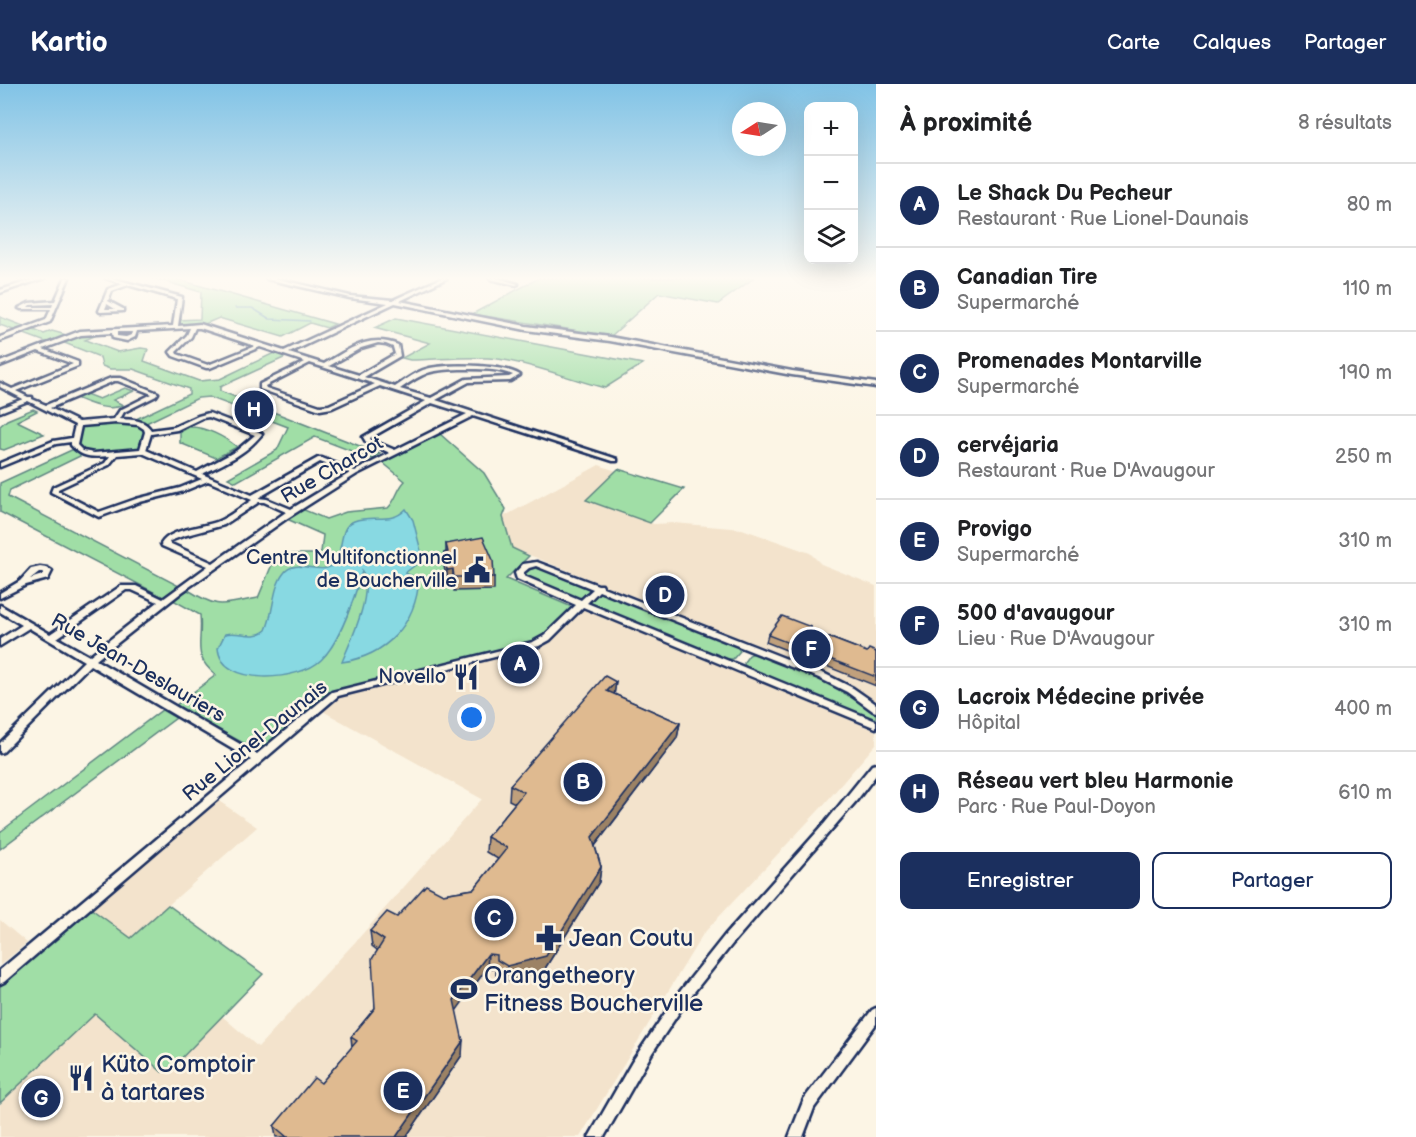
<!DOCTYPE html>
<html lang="fr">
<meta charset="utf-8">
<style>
:root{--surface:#fff;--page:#f2f2f2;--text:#202124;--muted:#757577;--line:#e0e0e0;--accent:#1b2f5e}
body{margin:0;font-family:"Balsamiq Sans",sans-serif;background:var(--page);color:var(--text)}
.controls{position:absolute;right:18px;top:18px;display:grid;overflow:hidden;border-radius:12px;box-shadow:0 6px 24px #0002}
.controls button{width:54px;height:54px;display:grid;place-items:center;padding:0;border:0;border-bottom:2px solid var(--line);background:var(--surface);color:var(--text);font:30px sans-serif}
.compass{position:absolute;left:732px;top:18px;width:54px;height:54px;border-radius:50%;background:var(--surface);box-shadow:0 6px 24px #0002;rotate:258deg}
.you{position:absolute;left:472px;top:634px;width:21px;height:21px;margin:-15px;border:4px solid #fff;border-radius:50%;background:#1a73e8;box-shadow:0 0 0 9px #1a73e833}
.badge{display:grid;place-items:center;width:39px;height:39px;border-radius:50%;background:var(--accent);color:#fff;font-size:20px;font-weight:700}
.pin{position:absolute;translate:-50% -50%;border:3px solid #fff;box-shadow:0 2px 6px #0006}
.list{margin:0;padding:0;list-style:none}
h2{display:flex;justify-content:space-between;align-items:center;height:78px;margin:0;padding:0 24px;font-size:26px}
h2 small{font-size:20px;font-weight:400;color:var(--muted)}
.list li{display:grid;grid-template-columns:39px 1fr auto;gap:18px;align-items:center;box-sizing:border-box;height:84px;padding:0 24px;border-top:2px solid var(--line)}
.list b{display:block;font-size:22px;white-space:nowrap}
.list p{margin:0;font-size:20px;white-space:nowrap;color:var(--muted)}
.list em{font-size:20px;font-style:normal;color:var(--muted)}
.actions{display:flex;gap:12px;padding:18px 24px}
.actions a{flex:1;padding:14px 0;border:2px solid var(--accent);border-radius:12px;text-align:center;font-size:21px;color:var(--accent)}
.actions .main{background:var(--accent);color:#fff}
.icon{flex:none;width:33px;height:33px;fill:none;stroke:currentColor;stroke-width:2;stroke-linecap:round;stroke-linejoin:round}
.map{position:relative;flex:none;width:876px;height:1053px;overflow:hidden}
header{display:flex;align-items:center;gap:36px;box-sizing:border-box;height:84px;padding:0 30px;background:var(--accent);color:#fff}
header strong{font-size:28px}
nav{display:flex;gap:33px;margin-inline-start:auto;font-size:21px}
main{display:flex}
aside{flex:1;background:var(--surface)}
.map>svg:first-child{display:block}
.built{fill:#f3e3cc}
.green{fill:#a0dea6;stroke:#5e8682;stroke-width:1.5}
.water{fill:#88d9e2;stroke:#5c95ad;stroke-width:1.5}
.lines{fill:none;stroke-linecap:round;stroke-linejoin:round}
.stream{stroke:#5c95ad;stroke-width:1.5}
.minor-casing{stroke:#1b2f5e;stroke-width:5}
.minor{fill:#fcf5e5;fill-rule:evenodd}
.wall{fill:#c0a07c;stroke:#1b2f5e;stroke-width:1.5}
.shaded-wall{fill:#9c8265;stroke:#1b2f5e;stroke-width:1.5}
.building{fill:#dfba90;stroke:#1b2f5e;stroke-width:1.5}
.labels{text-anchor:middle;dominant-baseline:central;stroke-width:5;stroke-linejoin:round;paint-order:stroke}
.street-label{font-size:20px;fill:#1b2f5e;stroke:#fcf5e5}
.poi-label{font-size:20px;fill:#1b2f5e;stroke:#fcf5e5;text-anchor:end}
.near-poi-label{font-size:24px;fill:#1b2f5e;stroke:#fcf5e5;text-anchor:start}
</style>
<header>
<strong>Kartio</strong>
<nav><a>Carte</a><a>Calques</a><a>Partager</a></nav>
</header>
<main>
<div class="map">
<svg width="876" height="1053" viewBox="0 0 876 1053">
<rect width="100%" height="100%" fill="#fcf5e5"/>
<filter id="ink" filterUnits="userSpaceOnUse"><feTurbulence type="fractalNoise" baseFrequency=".0167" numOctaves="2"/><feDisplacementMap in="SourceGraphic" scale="12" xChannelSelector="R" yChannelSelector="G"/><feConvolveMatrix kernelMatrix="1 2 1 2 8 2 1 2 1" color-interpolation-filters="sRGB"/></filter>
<g filter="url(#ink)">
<g class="built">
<path d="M599,381L616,387L587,416L654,440L674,439L742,445L810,469L821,480L876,502V618L833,593L512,464L503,433Z"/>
<path d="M579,523L634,544L876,647V660L820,725L703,850L580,1053H0V1019L95,929L162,988L173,982L222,932L258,963L357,856L482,715L319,625L335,610L536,560Z"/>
<path d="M213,713L257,743L131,854L86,821Z"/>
<path d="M0,836L27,859L0,881Z"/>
</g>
<g class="green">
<path d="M153,194H173L335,240L327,244L310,239L283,253L219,234L200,242L175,243L176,236L200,235L201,208Z"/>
<path d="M539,194H754L718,220L659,209L611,252L472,230Z"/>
<path d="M0,233L44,250L52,247L70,252L51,260L0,241Z"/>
<path d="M396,234L643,280L605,304C569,295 535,280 498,275C474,271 436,276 410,276L402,274L430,259L374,244Z"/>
<path d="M99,250L85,256L118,268L141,264L148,265L144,277L199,297L220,295L276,268L288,272L220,303V307L380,370L372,375L315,353L236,398L228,394L277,366L288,343L209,313L198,314L144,340L147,344L143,367L84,370L10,406L8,413L179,502L163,513L0,428V399L76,364L78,340L132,337L189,310V305L133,285H110L102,282L100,273L62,258L76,253Z"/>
<path d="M125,304L134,307L113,316L123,321C109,328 90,320 76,314L86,310L99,315Z"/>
<path d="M33,325L37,327L17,337L44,350L4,366L0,365V342L7,336Z"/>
<path d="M189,343C204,342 225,353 237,363L216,374L180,359V348Z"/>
<path d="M440,350L484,389L506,425L503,433L512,464L529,472L506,495L572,523L543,551L532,557L332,607L258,667L175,622L216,591C191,571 203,560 200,531L173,516L188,506C222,527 221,520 258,514L273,478L287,470H315L321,468L323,451L287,435L302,425L326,435L346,428L388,424C396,417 397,405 405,397L382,378Z"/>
<path d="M618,385L684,405L650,439L586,416Z"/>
<path d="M531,483H540L589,503V506L582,513L575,515L526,494L524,489Z"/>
<path d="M601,508L736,561L740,567L733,575H722L590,521L589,516L596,509Z"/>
<path d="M754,569L762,570L816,592L876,628V637L750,587L745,584L744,578L749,571Z"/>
<path d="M162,626L176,634L0,765V748Z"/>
<path d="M86,821L131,854L168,821L263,890L173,983L162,988L95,930L0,1019V894Z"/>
</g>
<path class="water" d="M406,425L413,436L423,475L405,489L419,495C416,540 386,572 342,578C351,556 374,509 362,487C355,512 340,558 321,576C300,597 221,604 218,564L225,550C239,546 253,557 266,546C274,529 272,504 284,489C296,472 324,495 335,478C344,466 338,443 354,437C373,430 391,441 406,425Z"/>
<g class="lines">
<path class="stream" d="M235,224H252L270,235L310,237"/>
<g class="minor-casing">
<g id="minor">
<path d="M39,194H45L0,209V206Z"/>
<path d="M65,194H69L50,238L0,257V253L46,236L51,225H21L19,224L29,219L55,217ZM53,220L52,223H28L30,221Z"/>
<path d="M105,194H111L182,213L178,242L200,240L284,267L388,219L350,214L267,195V194H274L350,212L393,216L442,194H447L400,217L526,242L610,253L792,287L876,299V303L792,291L610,257L526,246L395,219L289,269L324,280C348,266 369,249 398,261L400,272L364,293L395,303C404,297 413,290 423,286C442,279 503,280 520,291L510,297L469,298L436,316L617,375V377H613L473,332L357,390L286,435L182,508L96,576L257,670L332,608L533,558L544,552L576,521L517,495L515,489L523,480L537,478L598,501H602L603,503L825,590L853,604L876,620V628L873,627L847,608L819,594L599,507L587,519L876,637V644L583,523L550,556L539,562L338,612L4,898L0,900V886L251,676L90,581L3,668L0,669V659L84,577L29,544L0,562V555L22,541L0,528V521L50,550L121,502H136L163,515L208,482L162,462L161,460C170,444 203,444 219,437C230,432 241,423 252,416L208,397L184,407L140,418L99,433L51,408L53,403L105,379L110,372C93,373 83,375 71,361V358L56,360L0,383V379L53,357L72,354L75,341L28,317L0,328V324L23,315L0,303V299L12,305L73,280L38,267L0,282V278L80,247L173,242L177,215L128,201L112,207L108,217L123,225V227L100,228L99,227L108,205L123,200ZM107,220L115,225H105ZM190,244L187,251L170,268L173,272L206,284H210L260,263L305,278L260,300V305L320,326L332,324L380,302L426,317L363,353L366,358L390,369L355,387L322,374H318L252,411L202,390C225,379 246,370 262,350L261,349L209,329L198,332L174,343L151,346C144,335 132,336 120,335L124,328L156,312L158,309L121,294H111L46,321L32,315V313H28L16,307L78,282V278L43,265L81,251L112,249L113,254L127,257L135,253L137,247ZM195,244H200L255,262L208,281L177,270L176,268L191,253ZM117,248H132L131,251L126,253L117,252ZM378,259L386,260L393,263L395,270L359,291L329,282L361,264ZM310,279L375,300L329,321L320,322L266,304L265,302ZM460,285C477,285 496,284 513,291L509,293L466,295L431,314L400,305C425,288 429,286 460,285ZM114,297H118L152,310L120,326L114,335L79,338L50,324ZM432,319L467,330L395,366L371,356L370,354ZM209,333L255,351L236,367L197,388L146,366L151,350L177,346L202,334ZM116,339L138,341L144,345L145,348L140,365L94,369L83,367L77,361L81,342ZM142,369L202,395L180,404L136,415L99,428L58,407V405L109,381L117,371ZM320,378L350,389L291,425L267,415L258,414ZM259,418H264L286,428L213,479L169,459L170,457L183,452L224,441ZM536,482L593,505L581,516L524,492L523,489L529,484ZM126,506H132L158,518L89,572L57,554Z"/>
<path d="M490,194H497L518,200L516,201L490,195Z"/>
<path d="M40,483L47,484L52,487L48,495L26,501L0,514V509L20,497L31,485ZM39,488H44L42,491L30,495Z"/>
<path d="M876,680V691L857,716L733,859L686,918L652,969L604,1053H589L632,978L678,910L725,851L825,739L872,681Z"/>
<path d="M876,924V940L814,1024L803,1053H789L804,1015L872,926Z"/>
</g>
</g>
<use href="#minor" class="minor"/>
</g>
<g class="wall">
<path d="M446,460L494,493V506L454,507L453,499H447L444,482V469L446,468Z"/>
<path d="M811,543L810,546L867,568H876V602L766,558L768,551Z"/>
<path d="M616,598L614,610L680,639L677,654L595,762L601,783L599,798L544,886L506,897L496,891V885L487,884L456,926L462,971L406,1053H276L274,1042L321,999L352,963L351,953L375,924L377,866L372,862L370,847L397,833L443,810L474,805L498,775L486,768L487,753L515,719L509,716L510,701Z"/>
</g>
<g class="shaded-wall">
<path d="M453,485V499H447V486Z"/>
<path d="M616,598L614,612L607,607Z"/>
<path d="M680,639L677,654L590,768L592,753Z"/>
<path d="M601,783L599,798L544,886L506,897L507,882Z"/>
<path d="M488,870L487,884L454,930V916Z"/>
<path d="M463,957L462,971L406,1053H396Z"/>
</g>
<g class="building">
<path d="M483,453L493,476L494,493H454L453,485L447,486L444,469L448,468L446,460Z"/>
<path d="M782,532L811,543L809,546L867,568L869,565L876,568V593L768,551Z"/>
<path d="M605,592L616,598L607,607L680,639L592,753L601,783L546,872L507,882L497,876V871L488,870L454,916L463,957L396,1053H287L274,1042L314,994L321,999L357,957L351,953L375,924L372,875L384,856L370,847L387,828L397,833L426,801L443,810L474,805L507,764L487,753L524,708L510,701Z"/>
</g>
</g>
<linearGradient id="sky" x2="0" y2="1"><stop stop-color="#81c3e6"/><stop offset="0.57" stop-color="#fefaf3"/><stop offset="1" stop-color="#fefaf3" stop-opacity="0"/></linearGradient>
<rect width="876" height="341" fill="url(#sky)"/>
<defs>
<g id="civic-bare" transform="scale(2.07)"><path d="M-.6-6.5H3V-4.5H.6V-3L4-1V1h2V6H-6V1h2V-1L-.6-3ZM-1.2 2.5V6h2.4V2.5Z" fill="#1b2f5e" stroke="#fcf5e5" stroke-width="2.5" paint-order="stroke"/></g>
<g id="restaurant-bare" transform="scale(2.07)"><path d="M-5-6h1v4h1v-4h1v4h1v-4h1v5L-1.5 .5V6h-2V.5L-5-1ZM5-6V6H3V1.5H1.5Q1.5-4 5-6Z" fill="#1b2f5e" stroke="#fcf5e5" stroke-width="2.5" paint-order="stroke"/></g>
<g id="pharmacy-bare" transform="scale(2.07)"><path d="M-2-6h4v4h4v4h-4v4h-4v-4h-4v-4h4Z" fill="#1b2f5e" stroke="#fcf5e5" stroke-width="2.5" paint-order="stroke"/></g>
<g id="stadium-bare" transform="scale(2.07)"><path d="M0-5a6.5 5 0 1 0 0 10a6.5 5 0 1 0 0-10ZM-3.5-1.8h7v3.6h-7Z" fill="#1b2f5e" stroke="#fcf5e5" stroke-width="2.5" paint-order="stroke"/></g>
</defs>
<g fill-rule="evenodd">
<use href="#civic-bare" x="477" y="486"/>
<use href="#restaurant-bare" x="466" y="593"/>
<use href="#pharmacy-bare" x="549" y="854"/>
<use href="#stadium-bare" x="464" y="905"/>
<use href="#restaurant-bare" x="81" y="994"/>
</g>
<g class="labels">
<g class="street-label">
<text transform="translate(332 386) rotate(-30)">Rue Charcot</text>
<text transform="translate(138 584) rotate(30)">Rue Jean-Deslauriers</text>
<text transform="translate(255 657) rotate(-39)">Rue Lionel-Daunais</text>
</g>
<g class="poi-label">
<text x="457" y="474">Centre Multifonctionnel<tspan x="457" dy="23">de Boucherville</tspan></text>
<text x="446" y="593">Novello</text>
</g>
<g class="near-poi-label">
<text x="569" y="854">Jean Coutu</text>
<text x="484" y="891">Orangetheory<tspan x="484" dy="28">Fitness Boucherville</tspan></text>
<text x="101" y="980">Küto Comptoir<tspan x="101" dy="28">à tartares</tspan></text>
</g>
</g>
</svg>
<div class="controls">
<button>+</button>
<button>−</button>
<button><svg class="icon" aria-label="layers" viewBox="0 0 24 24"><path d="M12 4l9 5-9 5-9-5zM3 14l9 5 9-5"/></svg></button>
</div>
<svg class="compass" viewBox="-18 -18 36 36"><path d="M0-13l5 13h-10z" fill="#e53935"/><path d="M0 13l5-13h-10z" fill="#757577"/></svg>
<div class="you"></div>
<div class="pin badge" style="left:520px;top:580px">A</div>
<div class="pin badge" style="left:583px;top:698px">B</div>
<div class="pin badge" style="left:494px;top:834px">C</div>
<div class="pin badge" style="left:665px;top:511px">D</div>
<div class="pin badge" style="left:403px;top:1007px">E</div>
<div class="pin badge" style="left:811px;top:565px">F</div>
<div class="pin badge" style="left:41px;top:1014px">G</div>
<div class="pin badge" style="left:254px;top:326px">H</div>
</div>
<aside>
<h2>À proximité<small>8 résultats</small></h2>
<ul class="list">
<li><span class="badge">A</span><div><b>Le Shack Du Pecheur</b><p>Restaurant · Rue Lionel-Daunais</p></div><em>80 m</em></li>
<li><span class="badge">B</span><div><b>Canadian Tire</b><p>Supermarché</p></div><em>110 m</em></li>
<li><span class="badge">C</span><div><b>Promenades Montarville</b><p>Supermarché</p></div><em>190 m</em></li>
<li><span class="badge">D</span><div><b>cervéjaria</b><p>Restaurant · Rue D'Avaugour</p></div><em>250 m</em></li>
<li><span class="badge">E</span><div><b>Provigo</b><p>Supermarché</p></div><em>310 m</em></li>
<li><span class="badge">F</span><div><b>500 d'avaugour</b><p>Lieu · Rue D'Avaugour</p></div><em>310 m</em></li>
<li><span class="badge">G</span><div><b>Lacroix Médecine privée</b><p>Hôpital</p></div><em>400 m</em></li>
<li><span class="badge">H</span><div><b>Réseau vert bleu Harmonie</b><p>Parc · Rue Paul-Doyon</p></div><em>610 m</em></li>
</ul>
<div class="actions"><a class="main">Enregistrer</a><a>Partager</a></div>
</aside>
</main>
